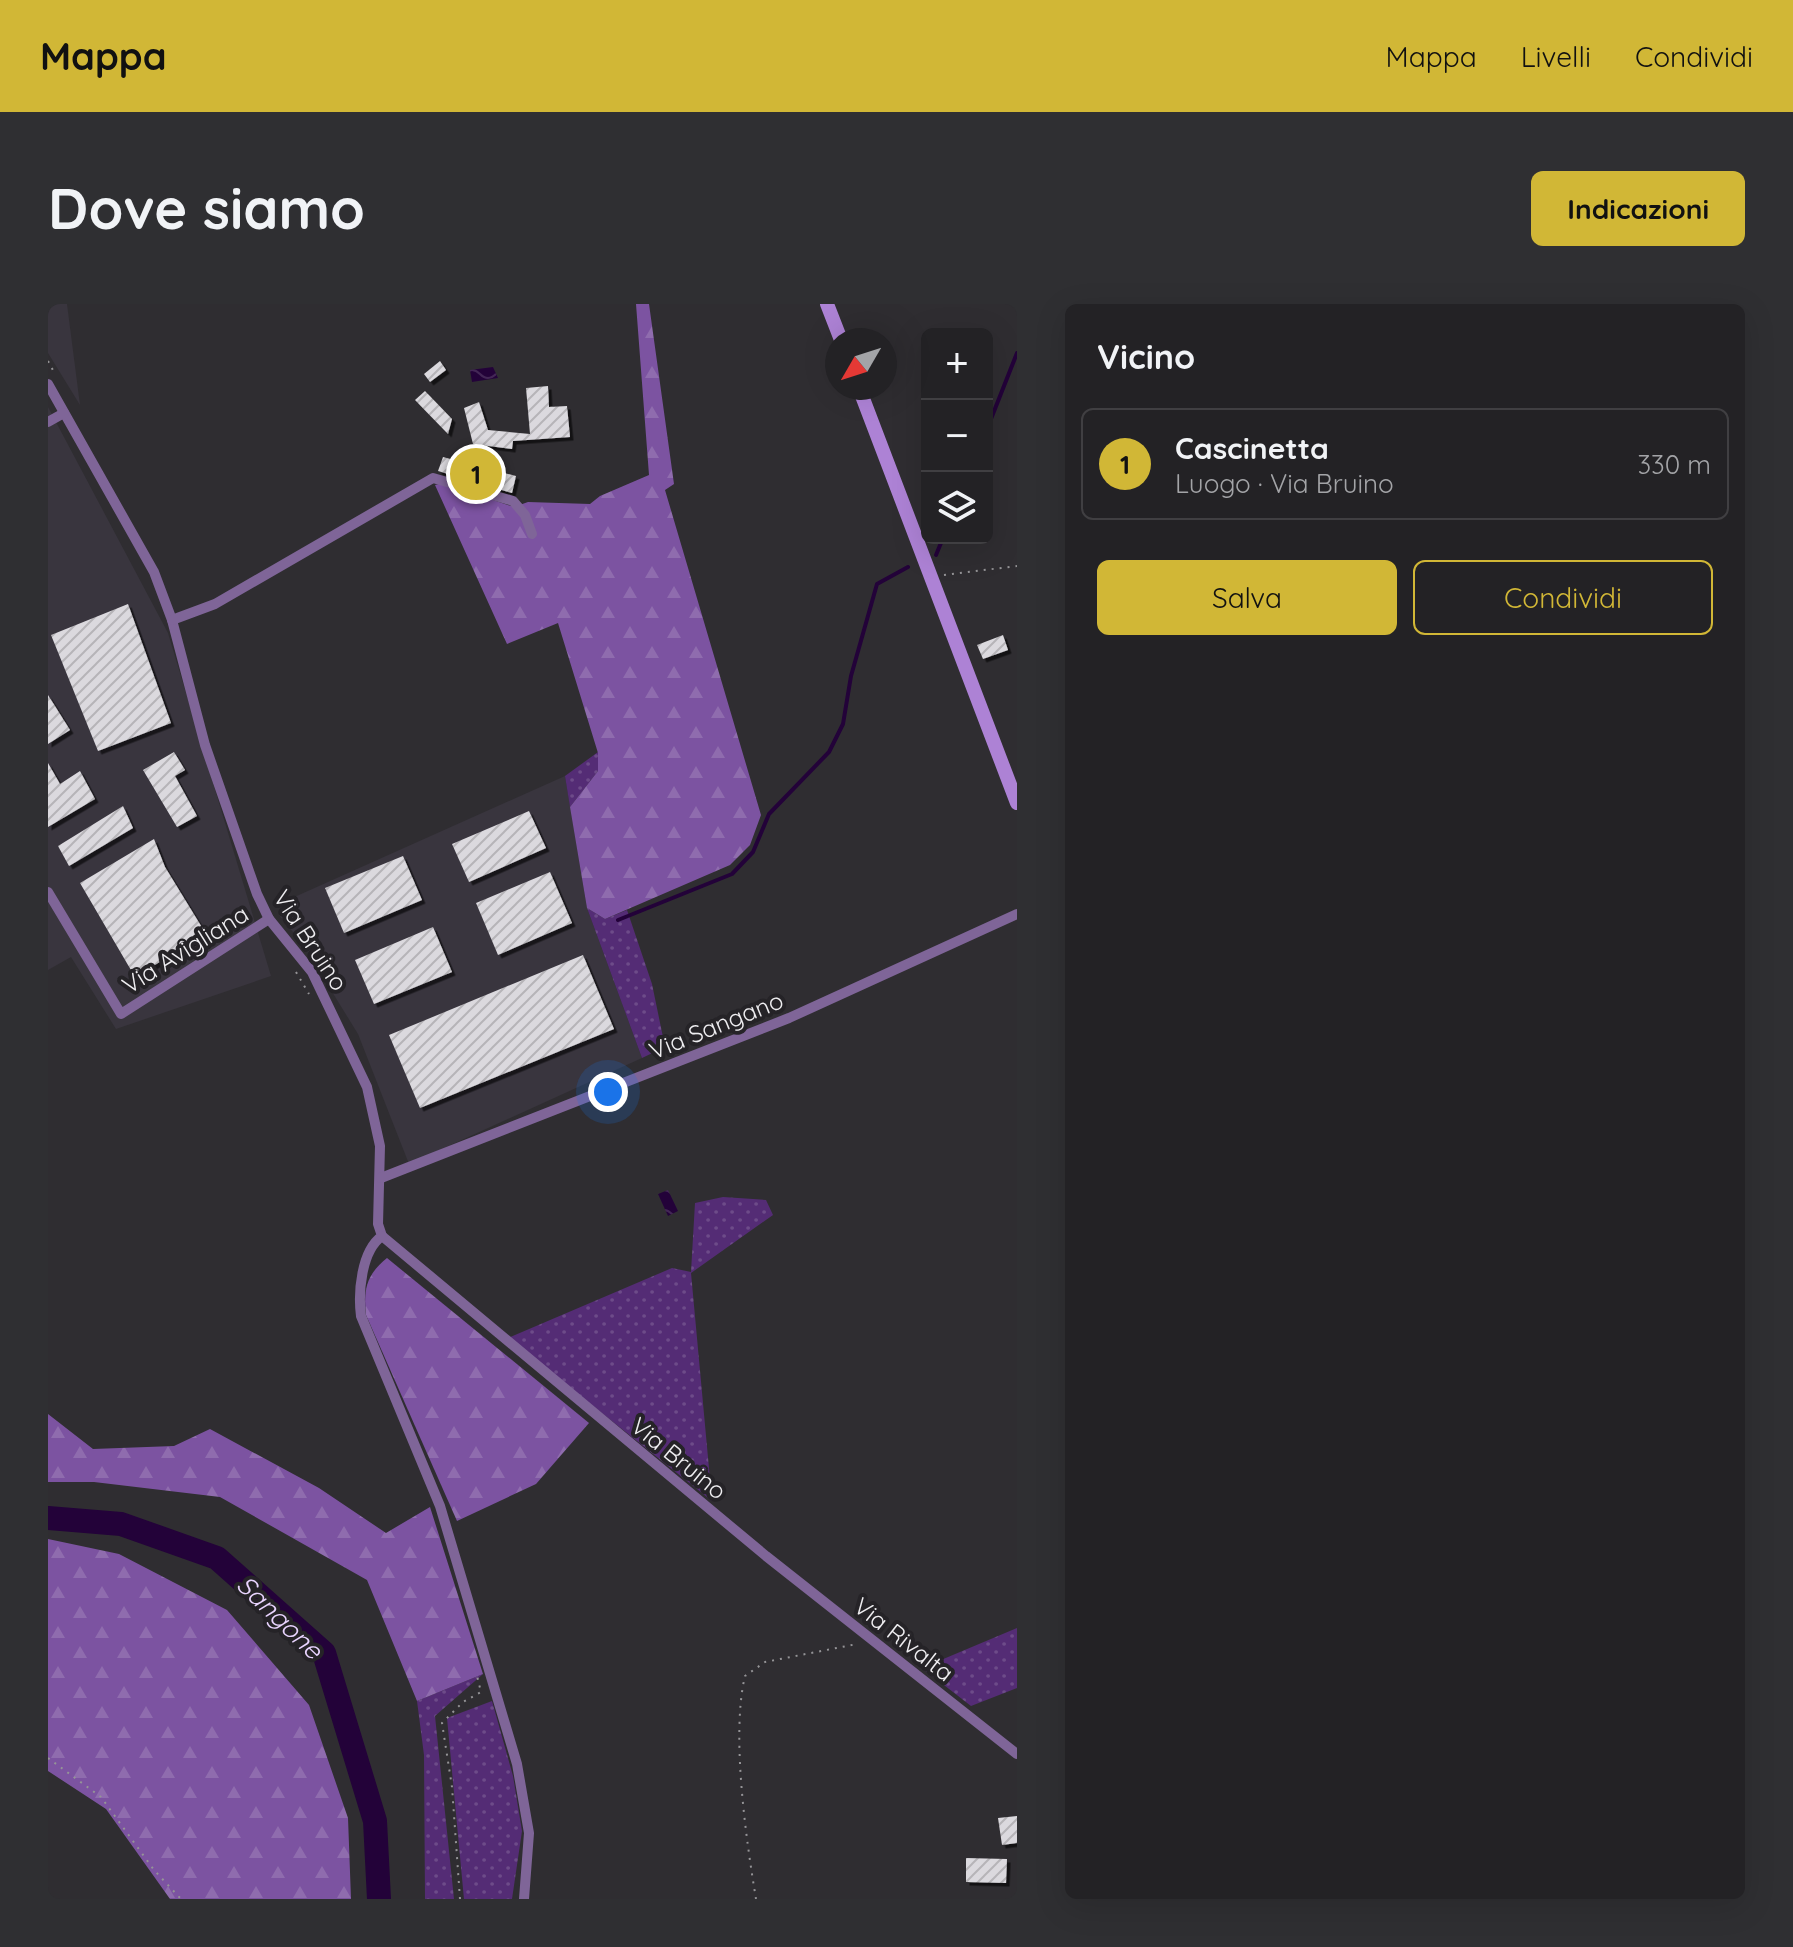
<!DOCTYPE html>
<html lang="it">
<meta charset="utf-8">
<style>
:root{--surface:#232225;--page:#2f2f32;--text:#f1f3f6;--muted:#a3a4a7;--line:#403f42;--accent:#d1b736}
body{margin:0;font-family:Quicksand,sans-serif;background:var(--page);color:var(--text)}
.controls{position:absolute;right:24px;top:24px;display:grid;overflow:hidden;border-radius:12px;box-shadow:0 8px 32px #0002}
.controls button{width:72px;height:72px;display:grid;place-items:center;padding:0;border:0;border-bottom:2px solid var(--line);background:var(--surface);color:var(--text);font:40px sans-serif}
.compass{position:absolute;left:777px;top:24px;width:72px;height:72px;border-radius:50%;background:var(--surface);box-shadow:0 8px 32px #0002;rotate:231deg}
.you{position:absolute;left:560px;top:788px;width:28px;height:28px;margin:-20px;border:6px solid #fff;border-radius:50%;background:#1a73e8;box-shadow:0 0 0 12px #1a73e833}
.badge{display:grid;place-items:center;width:52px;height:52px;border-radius:50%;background:var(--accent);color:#111;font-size:26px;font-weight:700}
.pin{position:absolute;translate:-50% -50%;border:4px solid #fff;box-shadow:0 2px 8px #0006}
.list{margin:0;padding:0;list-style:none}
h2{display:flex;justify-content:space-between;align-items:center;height:104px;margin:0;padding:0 32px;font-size:34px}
h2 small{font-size:26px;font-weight:400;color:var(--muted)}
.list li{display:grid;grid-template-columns:52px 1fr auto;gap:24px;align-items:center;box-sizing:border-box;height:112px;margin:0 16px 16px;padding:0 16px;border:2px solid var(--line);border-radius:12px}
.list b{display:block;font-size:30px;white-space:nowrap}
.list p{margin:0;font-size:26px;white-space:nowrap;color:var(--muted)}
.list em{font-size:26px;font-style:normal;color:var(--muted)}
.actions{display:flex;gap:16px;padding:24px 32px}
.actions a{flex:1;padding:18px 0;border:2px solid var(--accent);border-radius:12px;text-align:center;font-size:28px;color:var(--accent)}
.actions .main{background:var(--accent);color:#111}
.icon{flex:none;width:44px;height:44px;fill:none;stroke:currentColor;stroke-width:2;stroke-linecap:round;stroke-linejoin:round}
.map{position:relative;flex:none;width:969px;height:1595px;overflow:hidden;border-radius:12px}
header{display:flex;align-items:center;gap:48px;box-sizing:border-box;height:112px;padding:0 40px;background:var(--accent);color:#111}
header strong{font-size:38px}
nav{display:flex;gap:44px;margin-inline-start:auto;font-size:28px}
.intro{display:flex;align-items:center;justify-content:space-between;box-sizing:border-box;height:192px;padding:0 48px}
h1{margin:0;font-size:56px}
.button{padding:20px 36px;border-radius:12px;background:var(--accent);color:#111;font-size:28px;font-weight:700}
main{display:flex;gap:48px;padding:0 48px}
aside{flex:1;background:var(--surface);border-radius:12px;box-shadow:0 8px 32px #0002}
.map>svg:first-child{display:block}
.built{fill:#39353e}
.green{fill:url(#green-dots)}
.forest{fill:url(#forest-firs)}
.water{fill:url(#water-waves)}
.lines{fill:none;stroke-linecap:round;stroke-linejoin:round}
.stream{stroke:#230239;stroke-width:4}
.river{stroke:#230239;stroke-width:24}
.building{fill:url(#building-hatch);filter:url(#shadow)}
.path{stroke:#959497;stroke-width:2;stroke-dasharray:2 6;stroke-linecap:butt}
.street{stroke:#7f6598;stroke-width:10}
.secondary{stroke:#ad82d5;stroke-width:14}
.labels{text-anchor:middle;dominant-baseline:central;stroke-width:8;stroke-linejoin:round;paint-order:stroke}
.street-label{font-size:24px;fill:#efeef1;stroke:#252327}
.water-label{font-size:26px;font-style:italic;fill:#e9d4ff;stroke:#252327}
</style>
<header>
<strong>Mappa</strong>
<nav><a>Mappa</a><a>Livelli</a><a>Condividi</a></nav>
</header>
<div class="intro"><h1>Dove siamo</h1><a class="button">Indicazioni</a></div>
<main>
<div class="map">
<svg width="969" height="1595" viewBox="0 0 969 1595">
<defs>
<pattern id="green-dots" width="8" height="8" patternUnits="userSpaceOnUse" patternTransform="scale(2)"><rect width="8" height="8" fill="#542c75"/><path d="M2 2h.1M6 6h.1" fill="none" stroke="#6d4b89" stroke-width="1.8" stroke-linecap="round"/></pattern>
<pattern id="forest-firs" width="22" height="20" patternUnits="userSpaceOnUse" patternTransform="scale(2)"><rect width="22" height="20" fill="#7c53a1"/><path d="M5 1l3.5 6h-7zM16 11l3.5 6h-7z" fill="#8f6cae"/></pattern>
<pattern id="water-waves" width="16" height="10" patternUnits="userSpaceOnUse" patternTransform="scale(2)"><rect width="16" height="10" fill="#230239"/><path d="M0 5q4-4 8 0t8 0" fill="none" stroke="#432756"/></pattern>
<pattern id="building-hatch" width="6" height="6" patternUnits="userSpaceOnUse" patternTransform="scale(2)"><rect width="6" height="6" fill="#dbd9de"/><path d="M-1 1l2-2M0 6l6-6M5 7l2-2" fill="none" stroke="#b6b4b8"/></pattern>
<filter id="shadow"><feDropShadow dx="3.5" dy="3.5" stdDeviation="0" flood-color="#0009"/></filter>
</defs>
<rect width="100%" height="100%" fill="#2f2d31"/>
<g class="built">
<path d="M0,0H19L32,101L0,49Z"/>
<path d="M0,103L120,329L223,672L68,725L23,653L0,666Z"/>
<path d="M517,472L539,604L594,754L361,860L310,730L254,639L231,611L242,595Z"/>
</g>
<g class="green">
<path d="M550,448V467L522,503L517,472Z"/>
<path d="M539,604L557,615L579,606L604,680L617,743L594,754Z"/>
<path d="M675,893L718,896L725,911L643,969L664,1197L460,1034L624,964L643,968L647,899Z"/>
<path d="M969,1324V1384L923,1402L874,1364Z"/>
<path d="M435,1370L387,1412L406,1595H377L376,1451L369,1397Z"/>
<path d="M444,1397L465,1472L474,1527L464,1595H416L399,1414Z"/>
</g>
<g class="forest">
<path d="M588,0H601L626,180L617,186L713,511L702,541L682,561L557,615L539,604L522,503L550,467V449L510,319L459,340L387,181L395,179L466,203L480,198L542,200L552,192L601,171Z"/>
<path d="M339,954L541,1119L488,1180L409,1217L318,1011C315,985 319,970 339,954Z"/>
<path d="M0,1110L45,1145L126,1142L162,1125L271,1184L338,1229L382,1203L435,1370L369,1397L319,1276L172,1193L46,1178H0Z"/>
<path d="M0,1235L71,1250L179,1306L261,1401L300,1514L303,1595H122L58,1505L0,1467Z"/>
</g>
<g class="water">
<path d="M445,63L450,74L424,78L422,66Z"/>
<path d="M620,886L630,907L620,912L610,890Z"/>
</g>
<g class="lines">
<g class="stream">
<path d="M939,125L969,49"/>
<path d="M888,251L895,234"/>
<path d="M570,616L684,570L705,548L721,510L781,448L795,420L803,372L829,280L860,263"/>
</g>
<path class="river" d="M0,1214L73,1220L169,1254L276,1349L327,1517L331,1595"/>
</g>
<g class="building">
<path d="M392,57L398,66L382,78L376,70Z"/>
<path d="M500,82L501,103L519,102L522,133L465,137L464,145L425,140L416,104L431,98L440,126L482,130L478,84Z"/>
<path d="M377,87L404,115L400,130L367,96Z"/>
<path d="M395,153L468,172L464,189L390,167Z"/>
<path d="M80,300L123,419L50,447L3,331Z"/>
<path d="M955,331L960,346L935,355L929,341Z"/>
<path d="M0,391L22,426L0,440Z"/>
<path d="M126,448L137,466L127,472L149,512L129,523L95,466Z"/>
<path d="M0,459L12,480L32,467L47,495L0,523Z"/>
<path d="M75,502L85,524L21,562L10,542Z"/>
<path d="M481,507L498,544L421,578L404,540Z"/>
<path d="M106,535L117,563L158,630L87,673L32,579Z"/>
<path d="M355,552L374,596L296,629L277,584Z"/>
<path d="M502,568L524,619L450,651L428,599Z"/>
<path d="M385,623L404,668L326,700L307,656Z"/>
<path d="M535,651L566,725L372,804L341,731Z"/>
<path d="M969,1512V1539L954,1541L950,1514Z"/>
<path d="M918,1554L959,1555L958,1579L918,1578Z"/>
</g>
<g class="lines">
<g class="path">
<path d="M0,57L7,70"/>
<path d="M896,271L969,262"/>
<path d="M248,668L261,690"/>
<path d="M0,1454L53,1493L106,1566L133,1595"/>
<path d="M412,1595L404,1483L394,1419L415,1398L433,1388L428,1368"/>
<path d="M708,1595C698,1535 683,1430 697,1372L717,1358L809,1340"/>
</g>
<g class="street">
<path d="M0,80L106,268L124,316L157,441L209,590L221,615L264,668L319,783L332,842L330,920L334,932C313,947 310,989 313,1012L392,1202L469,1460L481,1529L476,1595"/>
<path d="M0,118L16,109"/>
<path d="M124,316L167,300L385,174L465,197L477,211L484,230"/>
<path d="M0,588L73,710L221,615"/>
<path d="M333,874L741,714L969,610"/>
<path d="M334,932L718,1252L969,1450"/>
</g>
<g class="secondary">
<path d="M779,0L793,36"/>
<path d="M811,84L969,499"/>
</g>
</g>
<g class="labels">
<g class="street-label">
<text transform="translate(263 636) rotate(57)">Via Bruino</text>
<text transform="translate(137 645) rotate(-32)">Via Avigliana</text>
<text transform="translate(668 721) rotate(-22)">Via Sangano</text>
<text transform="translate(631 1154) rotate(39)">Via Bruino</text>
<text transform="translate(856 1335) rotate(38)">Via Rivalta</text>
</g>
<g class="water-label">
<text transform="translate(232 1313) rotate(44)">Sangone</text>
</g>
</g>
</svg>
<div class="controls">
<button>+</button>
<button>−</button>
<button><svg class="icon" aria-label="layers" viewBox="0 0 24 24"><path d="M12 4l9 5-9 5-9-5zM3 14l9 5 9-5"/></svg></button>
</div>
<svg class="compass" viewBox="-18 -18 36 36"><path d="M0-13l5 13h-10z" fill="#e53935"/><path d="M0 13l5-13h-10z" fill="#a3a4a7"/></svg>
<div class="you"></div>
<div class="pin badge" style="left:428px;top:170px">1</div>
</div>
<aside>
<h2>Vicino<small></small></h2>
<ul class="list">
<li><span class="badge">1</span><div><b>Cascinetta</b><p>Luogo · Via Bruino</p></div><em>330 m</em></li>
</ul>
<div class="actions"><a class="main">Salva</a><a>Condividi</a></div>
</aside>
</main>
